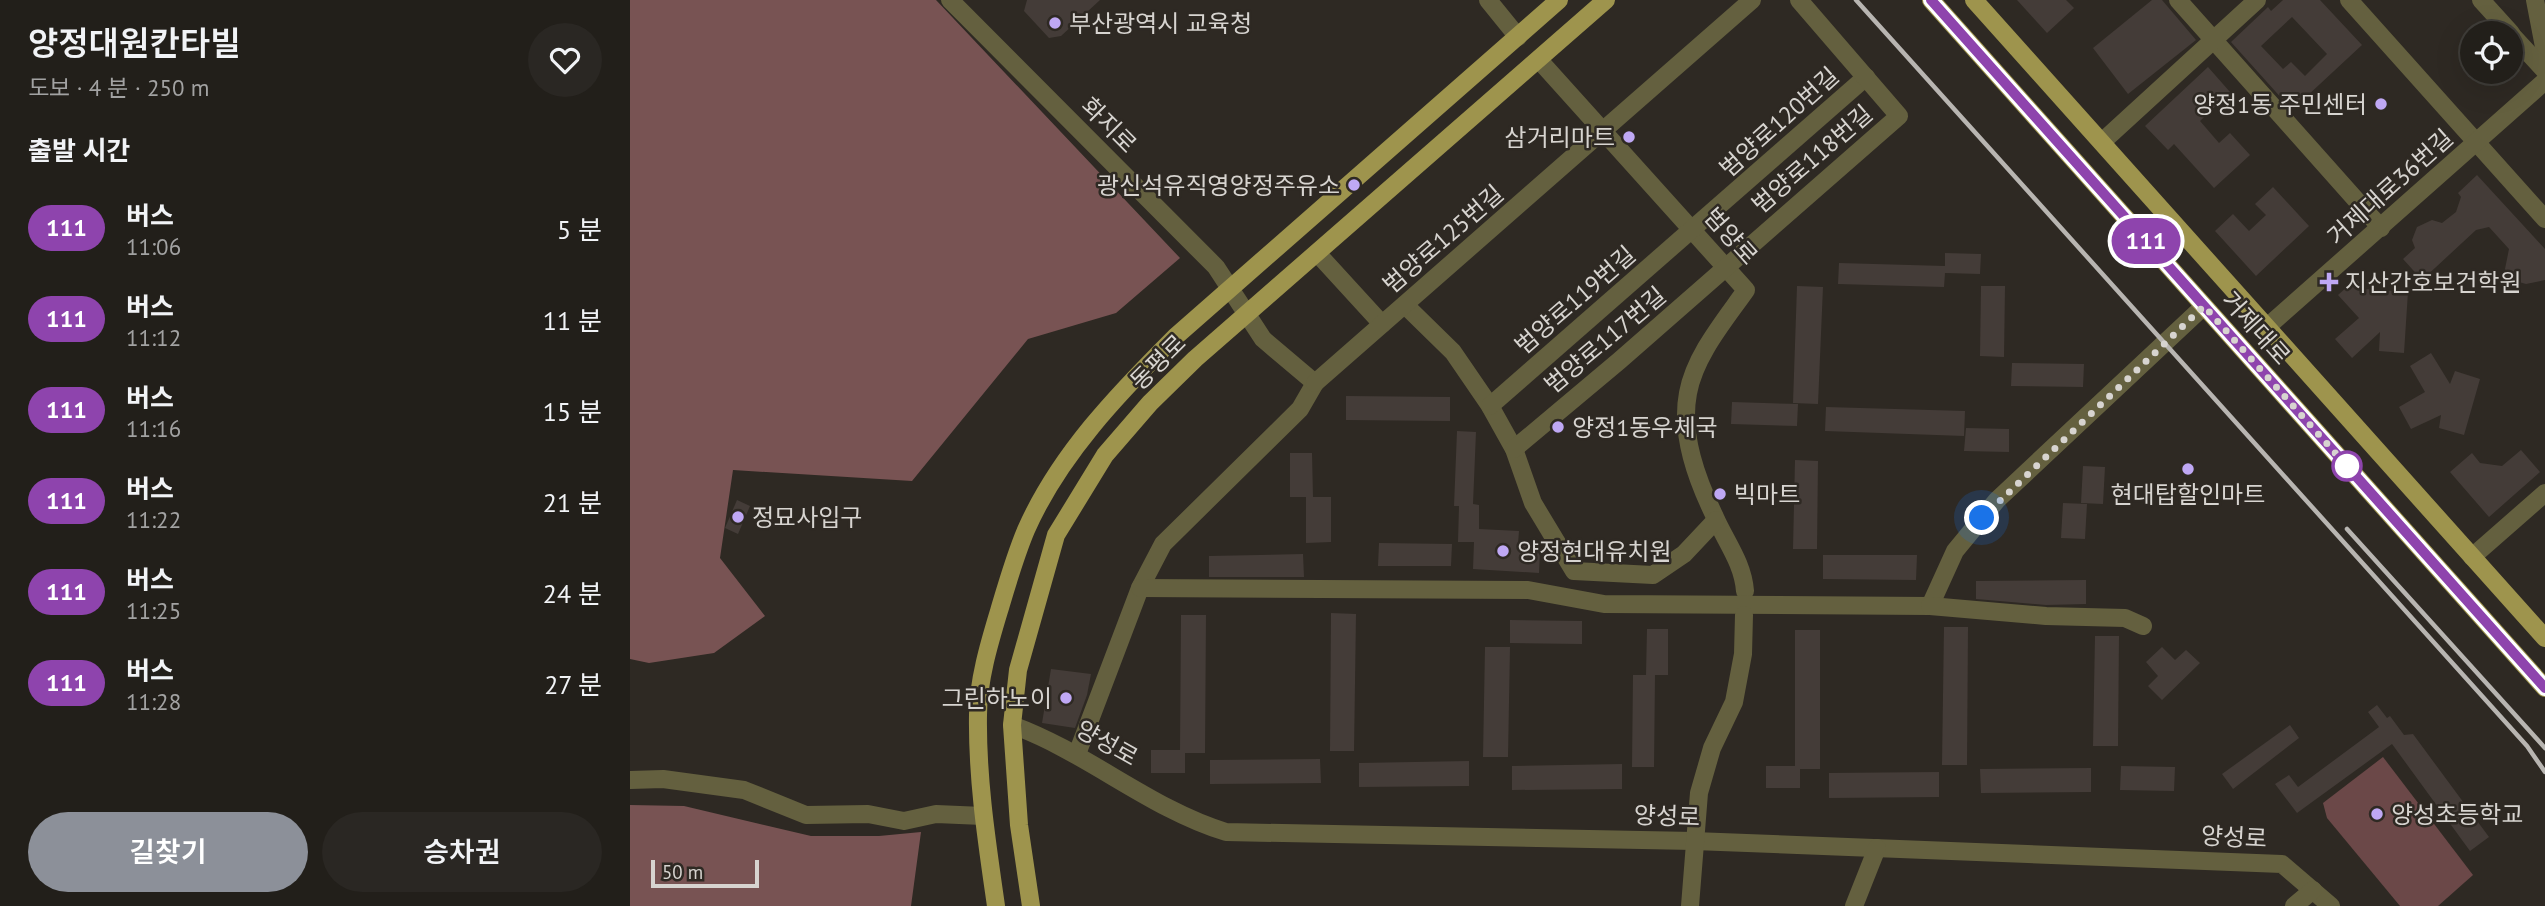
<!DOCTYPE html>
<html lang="ko">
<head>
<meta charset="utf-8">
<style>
	:root { --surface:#221f1a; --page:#2a2723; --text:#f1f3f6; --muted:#a2a2a2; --line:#3f3d39; --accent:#8c9099 }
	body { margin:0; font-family:"PT Sans","Noto Sans KR",sans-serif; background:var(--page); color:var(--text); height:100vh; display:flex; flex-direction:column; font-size:26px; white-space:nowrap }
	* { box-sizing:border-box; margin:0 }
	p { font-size:23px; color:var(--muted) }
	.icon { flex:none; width:38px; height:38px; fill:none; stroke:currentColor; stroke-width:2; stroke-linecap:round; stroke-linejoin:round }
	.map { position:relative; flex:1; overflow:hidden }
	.sheet { display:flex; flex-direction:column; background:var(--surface); width:630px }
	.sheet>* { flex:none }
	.badge { padding:0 14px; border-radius:23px; font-size:24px; line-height:46px }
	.controls { position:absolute; left:1830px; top:21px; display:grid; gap:14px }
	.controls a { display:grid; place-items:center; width:63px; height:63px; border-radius:50%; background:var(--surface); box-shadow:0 7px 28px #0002,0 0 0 2px var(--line); font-size:35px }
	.scale { position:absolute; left:21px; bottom:18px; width:108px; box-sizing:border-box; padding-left:7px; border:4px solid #d7d4d0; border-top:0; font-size:19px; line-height:24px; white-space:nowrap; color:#d7d4d0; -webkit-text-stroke:5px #2e2923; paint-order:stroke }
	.you { position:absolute; width:35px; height:35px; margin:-18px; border:5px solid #fff; border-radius:50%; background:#1a73e8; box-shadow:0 0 0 10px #1a73e833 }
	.map>.badge { position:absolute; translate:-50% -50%; box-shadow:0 0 0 4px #fff }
	h2 { padding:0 28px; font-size:26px; line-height:63px }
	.round { display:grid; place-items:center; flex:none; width:74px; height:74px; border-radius:37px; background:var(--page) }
	.summary { display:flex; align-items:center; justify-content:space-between; height:119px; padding:0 28px }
	h1 { font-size:33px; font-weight:600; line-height:52px }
	.cta { display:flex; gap:14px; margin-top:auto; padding:14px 28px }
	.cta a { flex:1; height:80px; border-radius:42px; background:var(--accent); color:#fff; font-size:28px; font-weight:600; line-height:80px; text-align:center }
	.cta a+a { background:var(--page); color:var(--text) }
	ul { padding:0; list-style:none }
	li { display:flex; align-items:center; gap:21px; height:91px; padding:0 28px }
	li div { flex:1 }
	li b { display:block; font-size:26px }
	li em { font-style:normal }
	li .badge { min-width:77px; font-weight:700; text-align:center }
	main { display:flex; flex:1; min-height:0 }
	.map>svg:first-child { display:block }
	.green { fill:#6b4848 }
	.forest { fill:#785353 }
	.building { fill:#443c38; fill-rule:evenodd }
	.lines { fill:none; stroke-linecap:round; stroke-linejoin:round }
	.minor { stroke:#64603f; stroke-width:18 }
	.major { stroke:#9e944d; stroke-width:18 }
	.rail { stroke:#b8b5b1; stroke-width:4.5 }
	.line-casing { stroke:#fff; stroke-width:16 }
	.line { stroke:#8e44ad; stroke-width:10 }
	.walk { stroke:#d7d4d0; stroke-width:7; stroke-dasharray:0 12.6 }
	.poi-dot { fill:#bfa8f4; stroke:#2e2923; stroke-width:2.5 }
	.stop-dot { fill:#fff; stroke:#8e44ad; stroke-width:3.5 }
	.labels { text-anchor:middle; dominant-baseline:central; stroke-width:5; stroke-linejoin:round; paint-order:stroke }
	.poi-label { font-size:24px; fill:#d7d4d0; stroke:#2e2923; text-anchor:start }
	.street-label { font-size:24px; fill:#d7d4d0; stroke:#2e2923 }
</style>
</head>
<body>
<main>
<section class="sheet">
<div class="summary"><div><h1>양정대원칸타빌</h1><p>도보 · 4 분 · 250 m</p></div><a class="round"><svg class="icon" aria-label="heart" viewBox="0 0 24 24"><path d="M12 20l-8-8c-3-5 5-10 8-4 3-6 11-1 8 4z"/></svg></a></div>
<h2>출발 시간</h2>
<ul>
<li><span class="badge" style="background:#8e44ad;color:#fff">111</span><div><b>버스</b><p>11:06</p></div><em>5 분</em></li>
<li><span class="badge" style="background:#8e44ad;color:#fff">111</span><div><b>버스</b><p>11:12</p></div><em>11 분</em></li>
<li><span class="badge" style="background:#8e44ad;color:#fff">111</span><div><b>버스</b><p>11:16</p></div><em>15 분</em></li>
<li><span class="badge" style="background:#8e44ad;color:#fff">111</span><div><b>버스</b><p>11:22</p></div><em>21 분</em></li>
<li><span class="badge" style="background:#8e44ad;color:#fff">111</span><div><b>버스</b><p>11:25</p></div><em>24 분</em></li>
<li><span class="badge" style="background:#8e44ad;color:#fff">111</span><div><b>버스</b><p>11:28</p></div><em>27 분</em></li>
</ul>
<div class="cta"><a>길찾기</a><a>승차권</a></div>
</section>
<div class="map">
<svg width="1915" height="906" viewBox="0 0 1915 906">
	<rect width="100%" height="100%" fill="#2e2923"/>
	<path class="green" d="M1753,757l90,118 -35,31h-38l-73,-88 -4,-15z"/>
	<g class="forest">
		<path d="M0,0h306l244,258 -64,55 -88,26 -116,142 -179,-11 -13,88 45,58 -51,37 -65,10 -19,-4z"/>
		<path d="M0,805l54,1 127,30h68l42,-4 -10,74h-281z"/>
	</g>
	<g class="building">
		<path d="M397,0h73l-39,36 -12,2 -25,-27z"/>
		<path d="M1387,0h49l8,8 -27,25z"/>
		<path d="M1522,0h10l34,40 -68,54 -35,-46z"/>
		<path d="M1653,0h37l42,45 -70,65 -61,-68 37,-35 3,4zM1662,17l35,37 -22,22 -14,-14 -8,7 -22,-23z"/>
		<path d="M1578,67l22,25 -30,29 19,22 11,-10 20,22 -36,33 -40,-44 -6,6 -23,-24z"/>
		<path d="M1847,175l68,74v31l-19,4 -14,-4 -7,-11 4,-20 -20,-22 -13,3 -54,50 -19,-21 12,-11 -3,-8 5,-13 15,-7 10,3 14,-11 5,-15 -3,-4z"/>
		<path d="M1643,187l36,39 -53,50 -41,-45 18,-17 16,17 17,-16 -11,-11z"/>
		<path d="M1315,253l36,1 -1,20 -35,-1 -1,14 -106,-3 1,-21 106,3z"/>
		<path d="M1726,279l9,10 43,3 -4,61 -25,-2 1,-19 -28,26 -17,-19 24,-21 -21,-23z"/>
		<path d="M1167,286l26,1 -5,117 -25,-1z"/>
		<path d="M1351,286h24l-1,71 -24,-1z"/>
		<path d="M1801,353l19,31 5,-13 25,8 -16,56 -25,-7 2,-13 -30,14 -12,-22 26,-15 -15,-26z"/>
		<path d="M1382,363l72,1 -1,23 -72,-1z"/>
		<path d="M716,396l104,1v24l-104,-1z"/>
		<path d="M1102,402l66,2 -1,22 -66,-2z"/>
		<path d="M1196,407l139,4 -1,25 -139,-5z"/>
		<path d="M1336,428l43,1v23l-45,-1z"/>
		<path d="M827,431l19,1 -3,72 6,1v24l40,2 -1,13h15l-1,8h8l-1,21 -66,-4 1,-27h-16l1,-36h-5z"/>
		<path d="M1891,450l19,22 -51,45 -39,-45 22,-19 8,10 22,3z"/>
		<path d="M660,453h22l1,44h18v45l-25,1v-46h-16z"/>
		<path d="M1165,460l23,1 -1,88h-24z"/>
		<path d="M1453,466l22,1 -2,37 -22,-1z"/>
		<path d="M107,500l13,6 -12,28 -13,-6z"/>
		<path d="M1433,503l24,1 -2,35 -24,-1z"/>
		<path d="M749,543l73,1 -1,22h-73z"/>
		<path d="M673,554l1,23h-95v-21z"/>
		<path d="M1193,555h94l-1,25 -93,-1z"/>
		<path d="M1456,580v24l-40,1 -70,-6v-18z"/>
		<path d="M701,613l25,1 -2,137h-24z"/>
		<path d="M551,615h25l-1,138h-20v20h-34v-23h29z"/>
		<path d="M880,620l72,1v23l-72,-1z"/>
		<path d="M1314,627h24l-1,138h-25z"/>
		<path d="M1017,629h21v46h-13l-1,92h-22l1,-92h13z"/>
		<path d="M1165,630h25v139h-20v19h-34v-22h29z"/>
		<path d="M1465,636h24l-1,110h-25z"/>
		<path d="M855,647h25l-2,110h-25z"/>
		<path d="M1532,647l13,13 11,-10 14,13 -38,37 -14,-14 10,-10 -12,-14z"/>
		<path d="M421,669l40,5 -4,21 -12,33 -33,-5z"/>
		<path d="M1747,705l10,13 3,-2 14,19 9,-1 76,103 -19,14 -78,-107 -95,69 -22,-29 14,-9 9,12 81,-60 -11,-15z"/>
		<path d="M1660,725l9,13 -66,51 -11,-15z"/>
		<path d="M690,759l1,24 -111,1v-24z"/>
		<path d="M839,761v25l-110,1v-24z"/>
		<path d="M992,764v25l-110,1v-24z"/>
		<path d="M1491,766l54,1 -1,24 -54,-1z"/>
		<path d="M1461,768v24l-110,1 -1,-24z"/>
		<path d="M1309,772v25l-110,1v-25z"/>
	</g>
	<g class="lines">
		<g class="minor">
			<path d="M320,0l266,267 47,72 52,44 -15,26 -137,135 -23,44 -63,166"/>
			<path d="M858,0l30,37"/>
			<path d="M1548,0l203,228"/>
			<path d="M1719,0l196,219"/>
			<path d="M1851,0l30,33"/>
			<path d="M1905,0l10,52"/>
			<path d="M1881,34l34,37"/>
			<path d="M909,60l207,230c-21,30 -51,65 -58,103 -8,42 9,87 27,124 11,25 28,46 30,74"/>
			<path d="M1472,142l155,-142"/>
			<path d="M687,253l65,71"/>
			<path d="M776,306l47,46 37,54 24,43 19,54 41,68 79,4 31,-21 32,-34"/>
			<path d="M1636,328l279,-247"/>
			<path d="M685,383l437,-383"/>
			<path d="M860,406l376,-329"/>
			<path d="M884,449l105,-88 280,-245 -100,-116"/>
			<path d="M1842,557l73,-64"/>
			<path d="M510,588l388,2 76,14 326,2 25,-55 42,-51 207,-194"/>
			<path d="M1300,606l116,10 79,2 18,8"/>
			<path d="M382,725c75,27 138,84 214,107l468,9 588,23 49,42"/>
			<path d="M0,780l33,-1 81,11 62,25 62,-1 36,7 32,-7 47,2"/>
			<path d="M1060,906l9,-113 13,-45 22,-46 9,-48 1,-39"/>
			<path d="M1224,906l23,-58"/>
			<path d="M1664,906l19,-16"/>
		</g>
		<g class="major">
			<path d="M1301,0l614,688"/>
			<path d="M1344,0l571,638"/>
			<path d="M366,906c-9,-63 -19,-127 -18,-191 0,-34 11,-71 21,-104 8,-27 16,-55 27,-81 33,-75 92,-136 149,-193l384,-337"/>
			<path d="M401,906l-12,-81 -7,-100 6,-55 38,-135 49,-80 45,-52 45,-44 411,-359"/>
		</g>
		<g class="rail">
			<path d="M1226,0l671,746 18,26"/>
			<path d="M1717,529l198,219"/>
		</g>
	</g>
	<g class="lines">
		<g class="line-casing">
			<path id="line" d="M1301,0l614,688"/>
		</g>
		<use href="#line" class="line"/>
		<path class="walk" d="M1352,518l222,-212 150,168 -7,-8"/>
	</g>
	<g class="poi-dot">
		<circle cx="425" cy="23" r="7"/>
		<circle cx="1751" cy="104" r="7"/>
		<circle cx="999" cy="137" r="7"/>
		<circle cx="724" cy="185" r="7"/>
		<path d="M1695.5 271.5h7v7h7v7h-7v7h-7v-7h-7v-7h7z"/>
		<circle cx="928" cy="427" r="7"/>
		<circle cx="1558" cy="469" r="7"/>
		<circle cx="1090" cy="494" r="7"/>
		<circle cx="108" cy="517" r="7"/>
		<circle cx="873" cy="551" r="7"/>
		<circle cx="436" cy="698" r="7"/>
		<circle cx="1747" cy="814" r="7"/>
	</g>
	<circle class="stop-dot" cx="1717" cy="466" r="14"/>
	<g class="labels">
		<g class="poi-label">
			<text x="439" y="23">부산광역시 교육청</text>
			<text x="1737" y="104" text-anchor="end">양정1동 주민센터</text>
			<text x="985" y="137" text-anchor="end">삼거리마트</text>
			<text x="710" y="185" text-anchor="end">광신석유직영양정주유소</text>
			<text x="1715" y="282">지산간호보건학원</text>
			<text x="942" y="427">양정1동우체국</text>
			<text x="1104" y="494">빅마트</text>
			<text x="1558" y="494" text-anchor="middle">현대탑할인마트</text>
			<text x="122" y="517">정묘사입구</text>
			<text x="887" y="551">양정현대유치원</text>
			<text x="422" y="698" text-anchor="end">그린하노이</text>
			<text x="1761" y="814">양성초등학교</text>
		</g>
		<g class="street-label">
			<text transform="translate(1149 122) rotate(-42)">범양로120번길</text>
			<text transform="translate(479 125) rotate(45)">화지로</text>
			<text transform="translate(1182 159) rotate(-41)">범양로118번길</text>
			<text transform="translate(1760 187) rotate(-42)">거제대로36번길</text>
			<text transform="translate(1101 236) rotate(48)">범양로</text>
			<text transform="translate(813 239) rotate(-41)">범양로125번길</text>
			<text transform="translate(945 300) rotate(-41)">범양로119번길</text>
			<text transform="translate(1626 328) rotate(48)">거제대로</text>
			<text transform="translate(975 340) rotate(-40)">범양로117번길</text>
			<text transform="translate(528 362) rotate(-45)">동평로</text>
			<text transform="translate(477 743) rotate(29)">양성로</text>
			<text transform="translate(1037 816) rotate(2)">양성로</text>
			<text transform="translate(1604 837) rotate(3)">양성로</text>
		</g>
	</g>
</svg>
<div class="controls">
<a><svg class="icon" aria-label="locate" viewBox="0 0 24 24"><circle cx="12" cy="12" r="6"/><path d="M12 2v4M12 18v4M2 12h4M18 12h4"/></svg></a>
</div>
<div class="scale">50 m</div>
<div class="you" style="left:1352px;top:518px"></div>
<b class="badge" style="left:1516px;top:241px;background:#8e44ad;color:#fff">111</b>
</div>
</main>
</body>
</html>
